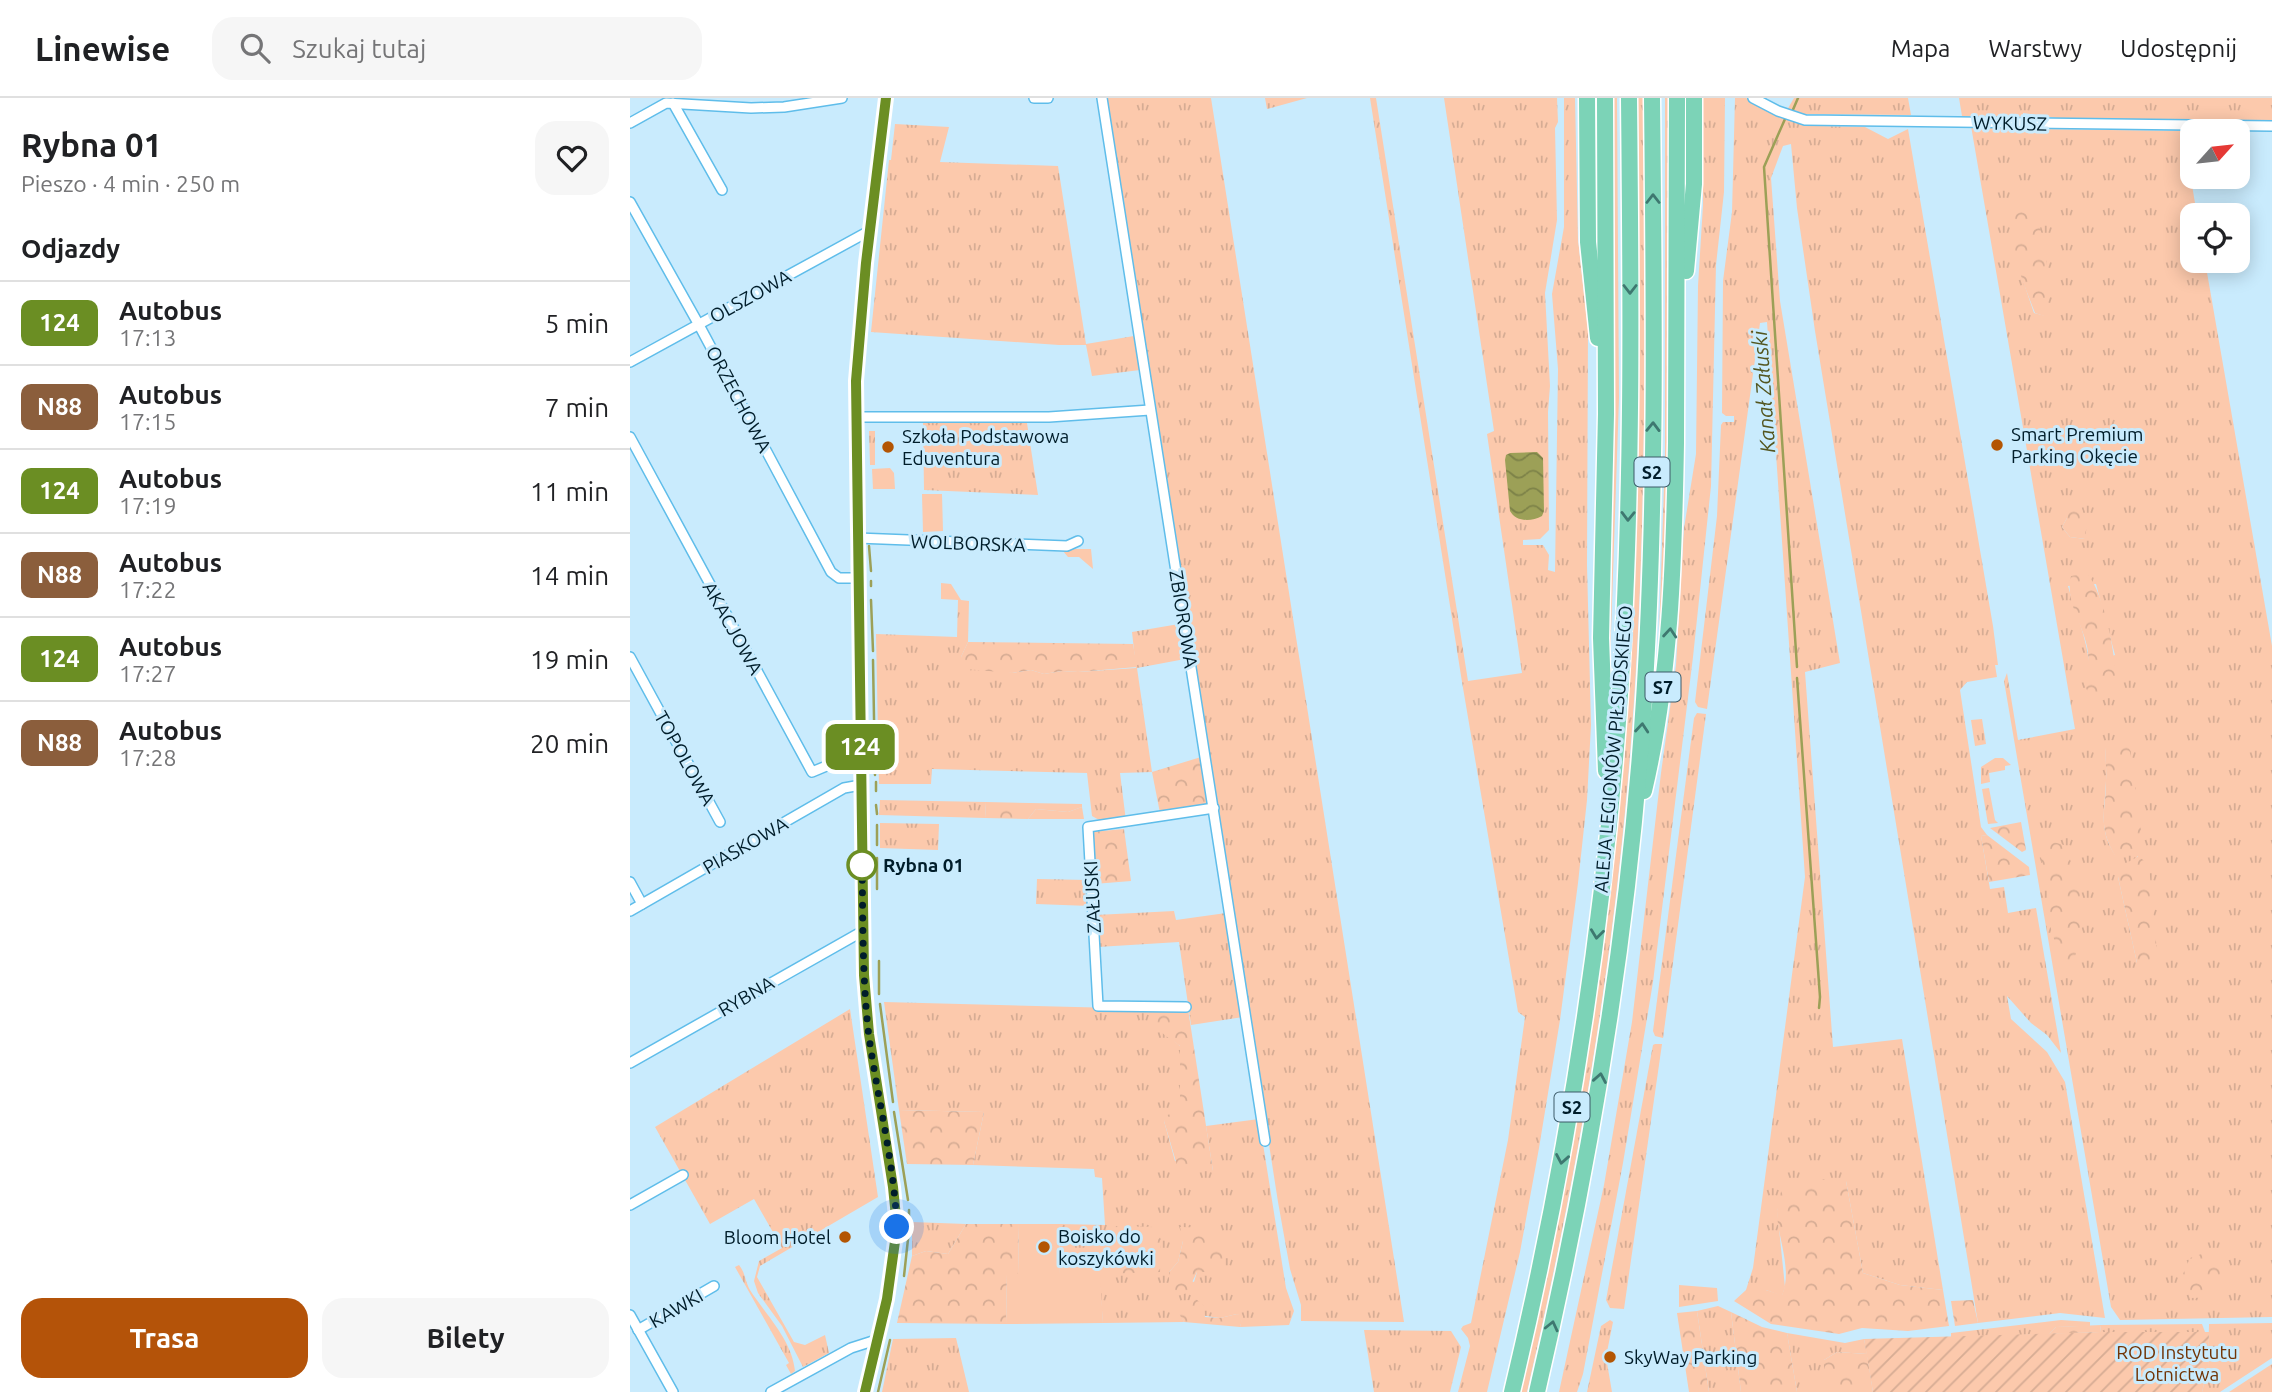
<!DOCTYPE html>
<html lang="pl">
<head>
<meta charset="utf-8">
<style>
	:root { --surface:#fff; --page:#f6f6f6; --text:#202124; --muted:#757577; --line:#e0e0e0; --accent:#b45309 }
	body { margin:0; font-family:Ubuntu,sans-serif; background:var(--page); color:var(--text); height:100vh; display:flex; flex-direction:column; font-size:26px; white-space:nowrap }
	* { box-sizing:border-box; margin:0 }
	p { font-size:23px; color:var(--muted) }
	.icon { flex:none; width:38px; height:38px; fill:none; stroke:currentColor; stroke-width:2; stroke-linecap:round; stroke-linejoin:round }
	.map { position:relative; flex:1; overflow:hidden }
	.sheet { display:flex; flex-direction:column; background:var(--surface); width:630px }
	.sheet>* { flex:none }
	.badge { padding:0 14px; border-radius:10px; font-size:24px; line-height:46px }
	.needle { width:46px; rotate:63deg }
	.buttons { position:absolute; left:1550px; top:21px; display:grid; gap:14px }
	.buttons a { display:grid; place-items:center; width:70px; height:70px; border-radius:14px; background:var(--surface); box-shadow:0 4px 18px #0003; font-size:35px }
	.you { position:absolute; width:35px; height:35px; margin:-18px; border:5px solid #fff; border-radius:50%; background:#1a73e8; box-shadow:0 0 0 10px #1a73e833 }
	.map>.badge { position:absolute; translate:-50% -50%; box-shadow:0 0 0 4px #fff }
	h2 { padding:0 21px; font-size:26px; line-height:63px }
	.round { display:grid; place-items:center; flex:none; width:74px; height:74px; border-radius:21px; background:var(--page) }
	.summary { display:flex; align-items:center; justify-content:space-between; height:119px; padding:0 21px }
	h1 { font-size:33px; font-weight:700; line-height:52px }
	.action { display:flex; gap:14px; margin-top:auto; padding:14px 21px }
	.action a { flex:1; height:80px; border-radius:21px; background:var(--accent); color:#fff; font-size:28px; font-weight:700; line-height:80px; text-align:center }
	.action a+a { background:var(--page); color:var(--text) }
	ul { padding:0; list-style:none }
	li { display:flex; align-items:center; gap:21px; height:84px; padding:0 21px; border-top:2px solid var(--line) }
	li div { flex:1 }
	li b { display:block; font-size:26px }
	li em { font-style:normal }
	li .badge { min-width:77px; font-weight:700; text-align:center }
	header { display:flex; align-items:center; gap:42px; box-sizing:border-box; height:98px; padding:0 35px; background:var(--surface); border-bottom:2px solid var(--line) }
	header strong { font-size:33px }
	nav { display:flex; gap:38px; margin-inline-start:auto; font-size:24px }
	.search { width:490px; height:63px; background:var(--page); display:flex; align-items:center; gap:18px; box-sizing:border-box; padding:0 24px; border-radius:21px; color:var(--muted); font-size:26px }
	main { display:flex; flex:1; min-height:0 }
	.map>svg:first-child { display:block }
	.grass { fill:url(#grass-tufts); fill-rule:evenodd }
	.forest { fill:url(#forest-crowns) }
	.park { fill:#fcc9ac }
	.garden { fill:url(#garden-furrows) }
	.water { fill:url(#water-waves) }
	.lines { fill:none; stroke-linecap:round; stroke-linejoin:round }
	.stream { stroke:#9ca057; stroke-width:2.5 }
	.street-casing { stroke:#5fbdea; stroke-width:12 }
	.highway-casing { stroke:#fff; stroke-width:19 }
	.street { stroke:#fff; stroke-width:9 }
	.highway { stroke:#7cd3b7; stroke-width:16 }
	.oneway { stroke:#3e7870 }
	.line-casing { stroke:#fff; stroke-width:16 }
	.line { stroke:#6b8e23; stroke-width:10 }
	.walk { stroke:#001d2a; stroke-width:7; stroke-dasharray:0 12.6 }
	.poi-dot { fill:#b35503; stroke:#c9ebfd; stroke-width:2.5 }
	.stop-dot { fill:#fff; stroke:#6b8e23; stroke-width:3.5 }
	.labels { text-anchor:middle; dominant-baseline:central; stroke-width:6; stroke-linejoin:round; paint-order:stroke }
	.shield { fill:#c9ebfd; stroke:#3c5b69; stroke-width:2 }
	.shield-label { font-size:18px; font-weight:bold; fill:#001d2a }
	.street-label { font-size:19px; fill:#001d2a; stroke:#c9ebfd }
	.poi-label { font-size:19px; fill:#001d2a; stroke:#c9ebfd; text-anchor:start }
	.stop-label { font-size:19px; font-weight:bold; fill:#001d2a; stroke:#c9ebfd; text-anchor:start }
	.park-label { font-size:19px; fill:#713405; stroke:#c9ebfd }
	.water-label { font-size:21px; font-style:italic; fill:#53551f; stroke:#c9ebfd }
</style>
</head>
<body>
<header>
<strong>Linewise</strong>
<div class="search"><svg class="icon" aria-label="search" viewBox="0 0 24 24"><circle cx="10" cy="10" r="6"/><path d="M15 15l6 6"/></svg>Szukaj tutaj</div>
<nav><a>Mapa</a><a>Warstwy</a><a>Udostępnij</a></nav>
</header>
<main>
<section class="sheet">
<div class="summary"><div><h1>Rybna 01</h1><p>Pieszo · 4 min · 250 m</p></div><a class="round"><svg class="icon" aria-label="heart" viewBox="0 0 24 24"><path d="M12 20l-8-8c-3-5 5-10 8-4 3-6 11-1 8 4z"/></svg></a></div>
<h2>Odjazdy</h2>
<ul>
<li><span class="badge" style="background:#6b8e23;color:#fff">124</span><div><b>Autobus</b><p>17:13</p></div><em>5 min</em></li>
<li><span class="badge" style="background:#8b5e3c;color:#fff">N88</span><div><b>Autobus</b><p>17:15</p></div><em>7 min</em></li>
<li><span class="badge" style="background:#6b8e23;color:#fff">124</span><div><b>Autobus</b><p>17:19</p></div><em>11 min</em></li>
<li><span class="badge" style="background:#8b5e3c;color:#fff">N88</span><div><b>Autobus</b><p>17:22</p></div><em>14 min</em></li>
<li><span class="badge" style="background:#6b8e23;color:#fff">124</span><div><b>Autobus</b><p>17:27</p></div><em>19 min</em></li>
<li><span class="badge" style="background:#8b5e3c;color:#fff">N88</span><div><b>Autobus</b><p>17:28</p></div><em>20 min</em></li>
</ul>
<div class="action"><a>Trasa</a><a>Bilety</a></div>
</section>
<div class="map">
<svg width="1642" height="1294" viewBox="0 0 1642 1294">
	<defs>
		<pattern id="grass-tufts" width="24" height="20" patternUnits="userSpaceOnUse" patternTransform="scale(1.75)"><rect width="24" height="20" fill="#fcc9ac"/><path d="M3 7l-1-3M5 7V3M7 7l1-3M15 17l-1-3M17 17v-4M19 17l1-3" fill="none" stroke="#d6ac94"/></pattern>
		<pattern id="forest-crowns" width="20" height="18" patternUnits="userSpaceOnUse" patternTransform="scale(1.75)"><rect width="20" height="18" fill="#fcc9ac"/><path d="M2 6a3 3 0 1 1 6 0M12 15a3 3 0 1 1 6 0" fill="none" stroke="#d6ac94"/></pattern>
		<pattern id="garden-furrows" width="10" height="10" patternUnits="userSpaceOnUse" patternTransform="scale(1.75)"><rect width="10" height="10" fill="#fcc9ac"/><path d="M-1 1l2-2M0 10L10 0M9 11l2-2" fill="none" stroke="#d6ac94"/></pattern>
		<pattern id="water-waves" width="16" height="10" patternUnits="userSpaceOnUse" patternTransform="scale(1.75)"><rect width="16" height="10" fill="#9ca057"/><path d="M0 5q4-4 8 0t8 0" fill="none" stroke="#7d8248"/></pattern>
	</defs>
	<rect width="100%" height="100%" fill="#c9ebfd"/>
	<g class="grass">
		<path d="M476,0h105l193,1224 -103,-1v-16l-11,-36 -12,-67z"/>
		<path d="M635,0h42l-40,11z"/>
		<path d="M740,0h6l92,583 54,-8 -35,-239 7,-3 -50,-333h113l1,24 -3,6 2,92 -12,73 5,93 -2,26 1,118 -9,9 -17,1v5h20l6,10 -1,15 7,2 3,-203 -6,-75 12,-67v-129h11l3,141 10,91 -1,235 4,160 -4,75 -9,83 -18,137 -21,128 -19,104 -33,140h-29l12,-46 -2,-8 -7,-9 2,-3 8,-3 37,-183 17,-123 -7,-5 -56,-330z"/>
		<path d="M982,0h5l2,300 -9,264z"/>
		<path d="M1008,0h6c1,227 4,454 -16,681 -18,207 -54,411 -101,613h-6c47,-202 83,-406 101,-613 21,-227 17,-454 16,-681z"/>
		<path d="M1035,0h4l1,358 -6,175 -6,34 7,-209z"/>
		<path d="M1073,0h22l-1,94 -8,73 -5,221 -18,171 -40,325 -30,181 -40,211 -6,18h-18l45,-207 28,-163 29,-249 15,-108 8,-137 12,-74 2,-168 5,-81z"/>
		<path d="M1105,0h11l48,23 23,5 48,1 23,12 20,-10 85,497 5,39h-3l2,12 -30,5 -7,8 21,137 6,8 -6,1 9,53 14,-2 4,26 28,-5 25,145 -14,-18 -16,-12 -24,-27 4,23 36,33 18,30 40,236 -45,-5 -82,10 -163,-992 -18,-123 -6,-64 -8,2 -12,32 9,123 60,362 -35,9 28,375 69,-8 41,251 -43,-5 -37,-12 -17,-92 -69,28 8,78 -3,9 -16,-6h-20l7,-22 52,-391 -38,-555 -7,1 -53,386 -9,-2 -3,-5 22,-186 4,-91 2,-3h11v-6h-8l-4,-3 1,-132 9,-69z"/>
		<path d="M1164,0h114l3,17 -106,-1 -9,2 -9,-6z"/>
		<path d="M1329,0h313v22l-208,-1 -41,-6v6l-61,-3z"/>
		<path d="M265,26l54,3 -9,35 118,4 28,178 48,-8 6,34 -48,6 -6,-31h-27l-188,-13 18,-172h2z"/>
		<path d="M1341,28l58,3 154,2 14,84h-4v46h12l67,385v671l-152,3 -9,-13 -107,-626 3,-8 11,67 57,-11zM1381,117l36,101h-1l-12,-3c-11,-32 -22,-63 -23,-98zM1437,400l18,41 -15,-2 -8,-10 5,-9zM1466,486l19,71 -26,9c-2,-26 -14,-52 -21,-78zM1476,650l9,107c-17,-26 -10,-45 -9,-74 1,-11 -1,-22 0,-33zM1508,758l-1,107 -19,-86z"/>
		<path d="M293,324l104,1 11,72 -114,-5z"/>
		<path d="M239,333h6v34h-5z"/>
		<path d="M439,451h22l2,20 -14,-12h-11l-5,-6z"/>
		<path d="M311,485l10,1 10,16 8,1 -1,41 -7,15 51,16 19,-3 13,4 18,-3 16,1 58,-4 -4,-36 47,-8 6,35 -48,9 15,104 -32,1 6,48h-25l-9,-5 -5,-43 -155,-4 -1,15h-52l-3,-150 81,3 1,-37 -17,-1z"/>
		<path d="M1067,615l9,1 -43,324 -8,-2 -2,-5 41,-313z"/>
		<path d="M1352,621l4,25 -11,2 -4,-26z"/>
		<path d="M1365,660h8l8,7 -6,1v4l-16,3 1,9 -9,2v-17z"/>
		<path d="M1359,690l6,32 3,3 -10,1 -6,-35z"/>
		<path d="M250,702l106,2 -1,16 -106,-3z"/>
		<path d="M452,709l2,12h-56l8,-10 32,3z"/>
		<path d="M250,725l59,1 -1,26 -58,-2z"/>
		<path d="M407,781l51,1 2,26 -54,-2z"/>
		<path d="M544,813l2,9 50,-7 17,104 -52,8 -12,-83 -81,5 -2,-32z"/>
		<path d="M254,904l271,7 19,32 6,5v67l-16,8 11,40 38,10 -7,-45 53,-7 27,169 8,23 -5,14 -49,2 2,-10 -5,-3 -17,4 -41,-6 5,10 -81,1 -4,-49h-40l1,-50 45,1 -3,-47 -7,-1 -1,-8 -121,-4 11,-53 -85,-2zM553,1143l14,31 -3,10 -25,-10 9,-10z"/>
		<path d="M220,911l28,188 -118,69 -3,11 37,65 11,3 20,-10 4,18 -26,14 -21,-41 -24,-33 -4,-12 5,-20 23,-13 -28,-49 -44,25 -55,-97z"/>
		<path d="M1025,946h7l-38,265 -14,-1 -4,-8 47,-255z"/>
		<path d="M282,1124l54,2 -18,30 -22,-3 -14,5z"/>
		<path d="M109,1167c6,7 6,16 11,25 16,25 42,50 45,81l-4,3 -5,-9 3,-2 -54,-96z"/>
		<path d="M1049,1187l38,3 1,13 -39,6z"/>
		<path d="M1088,1208l13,6 10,80h-32l-12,-81z"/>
		<path d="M980,1222l3,2 -7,35 6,35h-25l14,-66z"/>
		<path d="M1431,1222l29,2v4l-34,1 -7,7 -98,4v-5z"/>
		<path d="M1642,1225v35l-52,34h-18l6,-24 1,-44z"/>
		<path d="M1572,1226l3,8h-105l1,-7z"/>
		<path d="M734,1232l87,1 10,16 -11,45h-76z"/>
		<path d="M1157,1235l58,10 19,-4 3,15 -30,-2 -13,8v32h-27z"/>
		<path d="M326,1240l13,54h-87l11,-53z"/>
		<path d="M1642,1266v28h-43z"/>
	</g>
	<g class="forest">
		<path d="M1396,95c20,35 25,84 21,124l-12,-4c-10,-26 -28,-68 -24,-97 2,-9 9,-16 15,-23z"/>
		<path d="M1437,400l12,2 8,24 -2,15 -15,-2 -8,-10 5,-9z"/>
		<path d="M1457,475c19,24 28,82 30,113l-8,11 -20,-2 -7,-17c2,-5 6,-11 6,-16 4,-26 -25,-57 -17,-86z"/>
		<path d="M338,544l165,2 4,23 -59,5 -16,-1 -18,3 -13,-4 -19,3 -47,-4 -4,-12z"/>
		<path d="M1491,640l9,12 11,80 -7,21 -19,5c-18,-32 -9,-43 -9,-76 1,-13 -2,-25 1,-38z"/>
		<path d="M571,659l9,47 -5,3 -45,6 -8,-41z"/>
		<path d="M356,704l96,2v3l-14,5 -32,-3 -8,10 -43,-1z"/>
		<path d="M1391,724l5,28 -4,2 -32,-24z"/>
		<path d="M494,731l7,52 -37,3 -3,-52z"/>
		<path d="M1357,737l42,32 1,8 -41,7 -8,-46z"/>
		<path d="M1413,741l21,6c18,41 26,74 9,117h-12l-12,-40 -1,-26 -7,-39z"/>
		<path d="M1509,758l10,10 8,86 -6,16 -14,-5 -19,-86 1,-10z"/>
		<path d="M525,911h33l25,162 -34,1 -15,-51 3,-6 13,-3v-66c-17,-13 -25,-13 -25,-37z"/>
		<path d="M269,1012l85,2 -11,53 -66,-1z"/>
		<path d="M1178,1080l38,3 17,92 37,12 43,5 6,36 -41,5 -46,-3 -23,6 -68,-10 -37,-23 12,-11h20l16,5c11,-25 -5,-58 -5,-84 0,-7 3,-16 5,-22z"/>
		<path d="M336,1126h53l-1,51 -11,-1 -1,50 -109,-1 15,-67 14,-5 22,3z"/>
		<path d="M486,1128l40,1 5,13 -1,32 -60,2 5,-28z"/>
		<path d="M550,1129l40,1 6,44h-29l-10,21 -13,4 -5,-6v-19l9,-10 5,-21z"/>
		<path d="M1580,1153l11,20 3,19 -6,7 -27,1 -8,-24 7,-16z"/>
		<path d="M566,1201l7,6 2,12 15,1 17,-4 6,2 -3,11 -56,-5 -6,-10 7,-11z"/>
		<path d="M1343,1202l5,23 -23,3 -4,-25z"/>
		<path d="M1067,1213l12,81h-20l-12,-79z"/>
		<path d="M1101,1214l31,15 25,6 10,59h-56z"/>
		<path d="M1471,1227l-1,7 -51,2 7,-7z"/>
		<path d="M1207,1254l30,2 6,38h-49v-32z"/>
	</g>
	<g class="park">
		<path d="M260,370l4,5 1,16h-22l-1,-20z"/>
		<path d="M292,396h20l1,37 -20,1z"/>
		<path d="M389,1126h41l-1,50h41l3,49 -97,1 1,-50h11z"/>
	</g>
	<path class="garden" d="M1470,1234h109l-1,36 -6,24h-329l-9,-53z"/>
	<path class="water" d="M907,354l6,6 1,53 -2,5c-11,6 -26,6 -32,-5l-5,-51 1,-5 4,-2z"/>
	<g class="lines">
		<g class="stream">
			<path d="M1162,14l6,-14"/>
			<path d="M1155,21l-21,48 33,500"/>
			<path d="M239,448l2,25"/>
			<path d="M241,483v5"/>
			<path d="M241,502l2,51"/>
			<path d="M243,562l2,115"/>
			<path d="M1167,580l23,319 -1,11"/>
			<path d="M246,684v9"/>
			<path d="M246,707l1,9"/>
			<path d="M247,727v20"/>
			<path d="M247,760v31"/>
			<path d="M249,863v33"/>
			<path d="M250,906l13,98"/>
			<path d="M264,1014l14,88"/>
			<path d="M279,1121v-9"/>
			<path d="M274,1178l5,-46"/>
			<path d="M248,1294l12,-52"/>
		</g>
		<g class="street-casing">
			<g id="street">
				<path d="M404,0h14"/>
				<path d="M472,0l163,1043"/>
				<path d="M1123,0l25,13 27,9 467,6"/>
				<path d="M43,5l49,87"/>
				<path d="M0,25l36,-20 85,5 33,-1 58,-9"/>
				<path d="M0,104l69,123 132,247 8,6h19"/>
				<path d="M0,264l241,-132"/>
				<path d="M226,319h193l101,-7"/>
				<path d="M0,339l182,335 36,-15 12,-2"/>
				<path d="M227,440l210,8 11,-5"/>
				<path d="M0,559l90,165"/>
				<path d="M0,784l12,22"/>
				<path d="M0,813l214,-123 17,-3"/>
				<path d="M556,909l-88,-1 -10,-179 126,-19"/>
				<path d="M0,965l233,-132"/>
				<path d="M0,1107l53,-30"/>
				<path d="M0,1217l43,77"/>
				<path d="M8,1232l76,-44"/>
				<path d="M141,1294l80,-44 25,-8"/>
				<path d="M235,1294l22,-93 9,-71 -3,-41 -23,-145 -4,-49 -10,-479v-133l10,-118 20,-165"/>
			</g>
		</g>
		<g class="highway-casing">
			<g id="highway">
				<path d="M957,0l1,144 10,96"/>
				<path d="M975,0l1,316 -5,224 5,133"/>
				<path d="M1056,173l8,-87v-86"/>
				<path d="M1014,693c27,-115 30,-230 32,-348 1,-115 1,-230 1,-345"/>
				<path d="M882,1294c55,-230 92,-463 108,-698 13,-198 11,-397 9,-596"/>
				<path d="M907,1294c53,-227 92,-459 107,-692 13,-200 10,-401 8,-602"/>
			</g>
		</g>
		<use href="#street" class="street"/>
		<use href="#highway" class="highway"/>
	</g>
	<defs><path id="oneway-chevron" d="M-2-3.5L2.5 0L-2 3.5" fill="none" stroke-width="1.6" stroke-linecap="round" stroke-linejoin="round" transform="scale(1.75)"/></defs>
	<g class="oneway">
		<use href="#oneway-chevron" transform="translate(1023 101) rotate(-90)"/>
		<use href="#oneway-chevron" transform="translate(1000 191) rotate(90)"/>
		<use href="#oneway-chevron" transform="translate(1023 329) rotate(-89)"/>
		<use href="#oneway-chevron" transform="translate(998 418) rotate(91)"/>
		<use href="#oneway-chevron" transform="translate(1040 535) rotate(-85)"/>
		<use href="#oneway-chevron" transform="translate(1012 630) rotate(-85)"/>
		<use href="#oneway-chevron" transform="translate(967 836) rotate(97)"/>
		<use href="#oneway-chevron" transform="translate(970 980) rotate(-80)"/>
		<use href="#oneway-chevron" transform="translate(932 1061) rotate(100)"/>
		<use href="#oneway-chevron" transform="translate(922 1228) rotate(-77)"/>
	</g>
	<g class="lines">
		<g class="line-casing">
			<path id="line" d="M235,1294l22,-93 10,-72 -4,-40 -24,-153 -5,-59 -8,-594 10,-118 20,-165"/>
		</g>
		<use href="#line" class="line"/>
		<path class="walk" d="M232,767v-5c1,59 0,119 7,177 9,63 25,126 28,190"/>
	</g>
	<g class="poi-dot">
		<circle cx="1367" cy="347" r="7"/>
		<circle cx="258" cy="349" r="7"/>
		<circle cx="215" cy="1139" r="7"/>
		<circle cx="414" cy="1149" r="7"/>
		<circle cx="980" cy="1259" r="7"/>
	</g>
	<circle class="stop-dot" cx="232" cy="767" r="14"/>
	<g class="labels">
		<g class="shield">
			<rect x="1004.5" y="359.5" width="35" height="29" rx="5"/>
			<rect x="1015.5" y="574.5" width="35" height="29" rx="5"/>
			<rect x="924.5" y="994.5" width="35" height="29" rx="5"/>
		</g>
		<g class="shield-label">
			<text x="1022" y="374">S2</text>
			<text x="1033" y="589">S7</text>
			<text x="942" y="1009">S2</text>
		</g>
		<g class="street-label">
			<text transform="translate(1380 25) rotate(1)">WYKUSZ</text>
			<text transform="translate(120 198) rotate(-29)">OLSZOWA</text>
			<text transform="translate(109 301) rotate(62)">ORZECHOWA</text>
			<text transform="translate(338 445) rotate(2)">WOLBORSKA</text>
			<text transform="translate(554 521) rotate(81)">ZBIOROWA</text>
			<text transform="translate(103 530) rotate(61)">AKACJOWA</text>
			<text transform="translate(983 651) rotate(-85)">ALEJA LEGIONÓW PIŁSUDSKIEGO</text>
			<text transform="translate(55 660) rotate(61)">TOPOLOWA</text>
			<text transform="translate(115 747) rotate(-30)">PIASKOWA</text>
			<text transform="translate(462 799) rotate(-93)">ZAŁUSKI</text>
			<text transform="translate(116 898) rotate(-30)">RYBNA</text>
			<text transform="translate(46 1210) rotate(-30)">KAWKI</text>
		</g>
		<g class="poi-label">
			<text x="1381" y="336">Smart Premium<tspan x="1381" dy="22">Parking Okęcie</tspan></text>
			<text x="272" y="338">Szkoła Podstawowa<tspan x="272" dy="22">Eduventura</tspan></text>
			<text x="428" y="1138">Boisko do<tspan x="428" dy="22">koszykówki</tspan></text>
			<text x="201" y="1139" text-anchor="end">Bloom Hotel</text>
			<text x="994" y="1259">SkyWay Parking</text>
		</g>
		<g class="stop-label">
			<text x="253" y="767">Rybna 01</text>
		</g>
		<g class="park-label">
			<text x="1547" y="1254">ROD Instytutu<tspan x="1547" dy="22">Lotnictwa</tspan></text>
		</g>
		<g class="water-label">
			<text transform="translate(1133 294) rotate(-94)">Kanał Załuski</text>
		</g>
	</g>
</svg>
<div class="buttons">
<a><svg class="needle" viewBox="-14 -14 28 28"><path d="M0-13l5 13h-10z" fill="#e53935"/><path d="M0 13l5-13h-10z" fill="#757577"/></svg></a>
<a><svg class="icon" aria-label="locate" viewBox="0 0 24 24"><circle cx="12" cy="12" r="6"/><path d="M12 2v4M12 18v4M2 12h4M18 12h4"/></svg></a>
</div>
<div class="you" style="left:267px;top:1129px"></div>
<b class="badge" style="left:230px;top:649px;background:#6b8e23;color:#fff">124</b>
</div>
</main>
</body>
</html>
